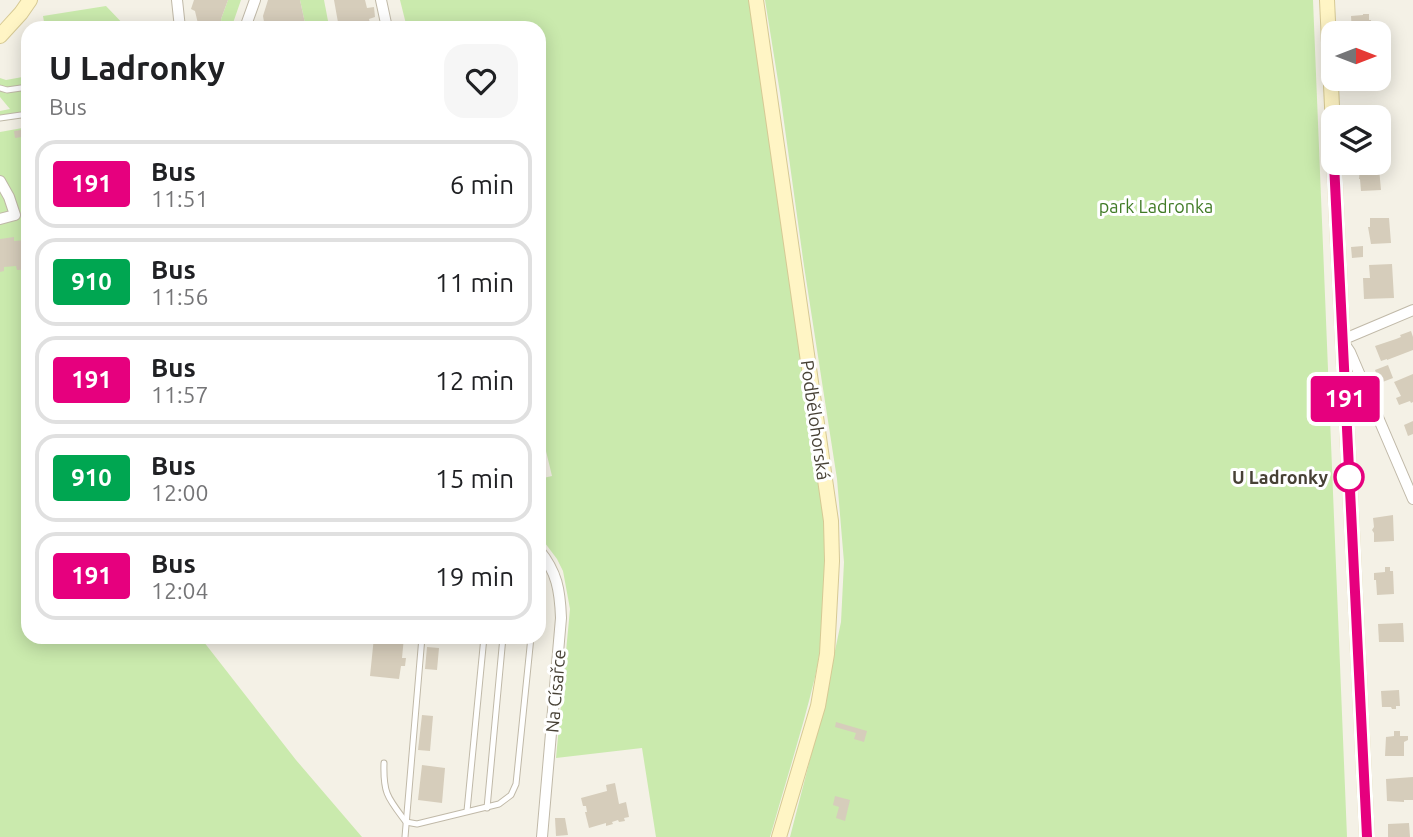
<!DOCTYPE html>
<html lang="en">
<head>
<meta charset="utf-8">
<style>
	:root { --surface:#fff; --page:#f6f6f6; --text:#202124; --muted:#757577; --line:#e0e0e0 }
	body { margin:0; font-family:Ubuntu,sans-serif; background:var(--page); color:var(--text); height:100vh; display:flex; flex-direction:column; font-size:26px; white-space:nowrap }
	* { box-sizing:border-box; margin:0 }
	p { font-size:23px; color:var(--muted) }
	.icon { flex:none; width:38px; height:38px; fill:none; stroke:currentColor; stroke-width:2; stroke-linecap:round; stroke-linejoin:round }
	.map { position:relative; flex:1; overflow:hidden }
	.side { position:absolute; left:21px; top:21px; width:525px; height:623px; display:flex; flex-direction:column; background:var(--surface); border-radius:21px; box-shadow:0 4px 18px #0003 }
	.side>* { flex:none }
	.badge { padding:0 14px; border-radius:5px; font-size:24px; line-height:46px }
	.needle { width:46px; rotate:90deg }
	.controls { position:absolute; left:1321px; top:21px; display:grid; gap:14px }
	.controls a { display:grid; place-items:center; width:70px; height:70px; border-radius:14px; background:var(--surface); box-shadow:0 4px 18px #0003; font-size:35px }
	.map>.badge { position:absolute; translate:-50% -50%; box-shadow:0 0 0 4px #fff }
	.round { display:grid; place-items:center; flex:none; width:74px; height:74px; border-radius:21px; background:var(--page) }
	.overview { display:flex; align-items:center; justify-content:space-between; height:119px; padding:0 28px }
	h1 { font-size:33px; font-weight:600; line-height:52px }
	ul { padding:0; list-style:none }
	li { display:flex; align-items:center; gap:21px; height:88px; margin:0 14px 10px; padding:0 14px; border:4px solid var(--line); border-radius:21px }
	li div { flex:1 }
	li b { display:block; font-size:26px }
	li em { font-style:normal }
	li .badge { min-width:77px; font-weight:700; text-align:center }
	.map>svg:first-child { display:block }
	.green { fill:#caeaad }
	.building { fill:#d6cdbb }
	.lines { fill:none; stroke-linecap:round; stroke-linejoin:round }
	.lane-casing { stroke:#c0b9a8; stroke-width:7 }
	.street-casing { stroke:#c0b9a8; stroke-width:12 }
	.secondary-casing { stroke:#d6c994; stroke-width:16 }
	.lane { stroke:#fff; stroke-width:5 }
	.street { stroke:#fff; stroke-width:10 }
	.secondary { stroke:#fff5c5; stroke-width:14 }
	.line-casing { stroke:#fff; stroke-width:16 }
	.line { stroke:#e6007e; stroke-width:10 }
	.stop-dot { fill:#fff; stroke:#e6007e; stroke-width:3.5 }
	.labels { text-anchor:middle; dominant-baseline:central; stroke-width:6; stroke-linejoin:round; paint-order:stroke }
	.park-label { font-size:18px; fill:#407b26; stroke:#fff }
	.street-label { font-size:18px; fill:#474135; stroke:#fff }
	.stop-label { font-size:18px; font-weight:bold; fill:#474135; stroke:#fff; text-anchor:end }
</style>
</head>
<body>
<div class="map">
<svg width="1413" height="837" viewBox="0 0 1413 837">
	<rect width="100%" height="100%" fill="#f4f1e6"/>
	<g class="green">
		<path d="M228,0h13l-8,23 8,3v2l-19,-1 -1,-8z"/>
		<path d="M300,0h24l5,26 -5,2h-18z"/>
		<path d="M400,0h349l75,517c1,53 3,107 -9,160 -13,54 -30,107 -45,160h-114l-14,-89 -86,10 14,-149 -7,-38 -6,-12 -18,-24v-56l13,-3 -13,-54v-394h-132z"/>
		<path d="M765,0h548l34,837h-557l32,-124 19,-91 3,-60 -7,-83 -33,-213 -24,-173z"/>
		<path d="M106,6l21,22h-15l-1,-4 -28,4h-38l-2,-12z"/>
		<path d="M28,76v41l-28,4v-10l10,-2 -10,-12v-19l6,2z"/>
		<path d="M28,127v510h172l96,123 66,77h-362v-705z"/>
	</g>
	<g class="building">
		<path d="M194,0h34l-7,19 1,9h-23l-4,-17 -4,-2z"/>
		<path d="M268,0h32l6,28h-41l-2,-12z"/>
		<path d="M334,0h31l2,8 7,-1 1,10 -6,2 2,9h-32z"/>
		<path d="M1363,14h6v6h2l1,13h-20l-1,-17 12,-1z"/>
		<path d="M1379,67h2l1,19h-4v4h-6v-4l-10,1v-8h17z"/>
		<path d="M1379,116h4l1,22h-5z"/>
		<path d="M28,129v7l-13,2 -1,-7z"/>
		<path d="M1373,165l1,4 5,-1 2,22 -20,1 -1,-12h-1l1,-10h8v-3z"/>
		<path d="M1370,218h19l2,25 -20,1 -3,-17h2z"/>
		<path d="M14,237v4l13,-1 1,29 -11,1 -1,-4 -12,1v4l-4,1v-33z"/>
		<path d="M1363,246v11l-11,1 -1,-11z"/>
		<path d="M1392,264l2,34 -30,1 -1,-21h7l-1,-13z"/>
		<path d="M1411,331l2,6v13l-26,10v-1l-6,2 -6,-15 21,-7 5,-2 -1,-2z"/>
		<path d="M1388,365l5,13 -13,5 -5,-13z"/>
		<path d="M1413,374v28l-2,1 -1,-2 -11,4 -3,-7 5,-2 -7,-14z"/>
		<path d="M1413,421v13l-5,2 -4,-11z"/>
		<path d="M1393,515l1,26 -20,1v-9l-2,-3 2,-3 -1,-9z"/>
		<path d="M1385,567h5v4h3l1,23 -17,1 -1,-15h-2v-7l11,-1z"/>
		<path d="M1403,623l1,19h-25l-1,-18z"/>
		<path d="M374,637h30l-2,21h4l-1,8h-4l-2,13 -29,-3z"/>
		<path d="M427,647l12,1 -2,22 -12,-1z"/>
		<path d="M1399,690l1,16h-4v3h-4l-1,-2h-9l-1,-16z"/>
		<path d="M422,715l11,1 -3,35 -12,-1z"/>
		<path d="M836,722l31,9 -3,11 -10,-3 2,-6 -21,-6z"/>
		<path d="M1394,731h6v5h8v4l-4,2v14h-19l1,-19 8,-1z"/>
		<path d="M422,765l23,3 -3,35 -24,-3z"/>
		<path d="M1413,777v23h-9v2l-17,-1 -1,-22z"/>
		<path d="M615,783l4,21 7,-2 3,15 -5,1 1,3 -6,1 -1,-2 -6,2 1,2 -7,2v-3l-17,5 -4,-16h2l-1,-6h-3l-2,-8 26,-7 -1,-6z"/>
		<path d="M835,796l15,4 -5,21 -9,-3 3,-11 -6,-2z"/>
		<path d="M555,818h10l3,17 -12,1z"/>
		<path d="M1409,823l1,14h-22v-13z"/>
	</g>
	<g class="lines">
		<g class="lane-casing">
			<g id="lane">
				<path d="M0,88l7,2 21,-3"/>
				<path d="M0,118l28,-4"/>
				<path d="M384,763c-1,31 4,35 22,59l11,2 82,-20 12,-9 5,-11 15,-147"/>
				<path d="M487,808l16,-171"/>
				<path d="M467,811l17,-174"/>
				<path d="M405,837l17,-200"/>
			</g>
		</g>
		<g class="street-casing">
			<g id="street">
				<path d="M177,0l3,28"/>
				<path d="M381,0l6,28"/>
				<path d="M245,28l10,-28"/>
				<path d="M0,181l9,16 6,18 -15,4"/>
				<path d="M1413,310l-71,30 8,12 63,147"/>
				<path d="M539,550c18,22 21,40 22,68l-19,219"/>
			</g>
		</g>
		<g class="secondary-casing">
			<g id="secondary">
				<path d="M756,0l75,521 1,40 -5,93 -9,52 -39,131"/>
				<path d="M1327,0l7,149"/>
				<path d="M0,36l21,-23 9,-13"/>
				<path d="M1334,163l33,674"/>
			</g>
		</g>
		<use href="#lane" class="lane"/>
		<use href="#street" class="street"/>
		<use href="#secondary" class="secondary"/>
	</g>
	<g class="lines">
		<g class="line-casing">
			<path id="line" d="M1334,163l33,674"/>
		</g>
		<use href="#line" class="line"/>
	</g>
	<circle class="stop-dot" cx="1349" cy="477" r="14"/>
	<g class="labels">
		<g class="park-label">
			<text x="1156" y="206">park Ladronka</text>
		</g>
		<g class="street-label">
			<text transform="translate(816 420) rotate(82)">Podbělohorská</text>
			<text transform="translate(555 691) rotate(-85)">Na Císařce</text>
		</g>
		<g class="stop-label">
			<text x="1328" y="477">U Ladronky</text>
		</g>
	</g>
</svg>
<div class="controls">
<a><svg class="needle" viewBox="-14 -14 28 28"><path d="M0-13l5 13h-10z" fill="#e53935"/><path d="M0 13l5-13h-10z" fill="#757577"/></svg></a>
<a><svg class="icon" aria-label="layers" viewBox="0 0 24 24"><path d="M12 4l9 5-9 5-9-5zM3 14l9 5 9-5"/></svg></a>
</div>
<b class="badge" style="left:1345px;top:399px;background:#e6007e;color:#fff">191</b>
<section class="side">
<div class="overview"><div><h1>U Ladronky</h1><p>Bus</p></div><a class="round"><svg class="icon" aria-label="heart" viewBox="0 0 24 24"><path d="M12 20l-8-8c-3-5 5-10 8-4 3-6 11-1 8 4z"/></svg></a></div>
<ul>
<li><span class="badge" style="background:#e6007e;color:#fff">191</span><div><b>Bus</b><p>11:51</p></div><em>6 min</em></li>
<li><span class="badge" style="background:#00a651;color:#fff">910</span><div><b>Bus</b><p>11:56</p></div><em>11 min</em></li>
<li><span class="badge" style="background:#e6007e;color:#fff">191</span><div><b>Bus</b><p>11:57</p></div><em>12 min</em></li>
<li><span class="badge" style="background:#00a651;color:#fff">910</span><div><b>Bus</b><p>12:00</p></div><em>15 min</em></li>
<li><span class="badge" style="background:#e6007e;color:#fff">191</span><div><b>Bus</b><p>12:04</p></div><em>19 min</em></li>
</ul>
</section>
</div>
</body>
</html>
